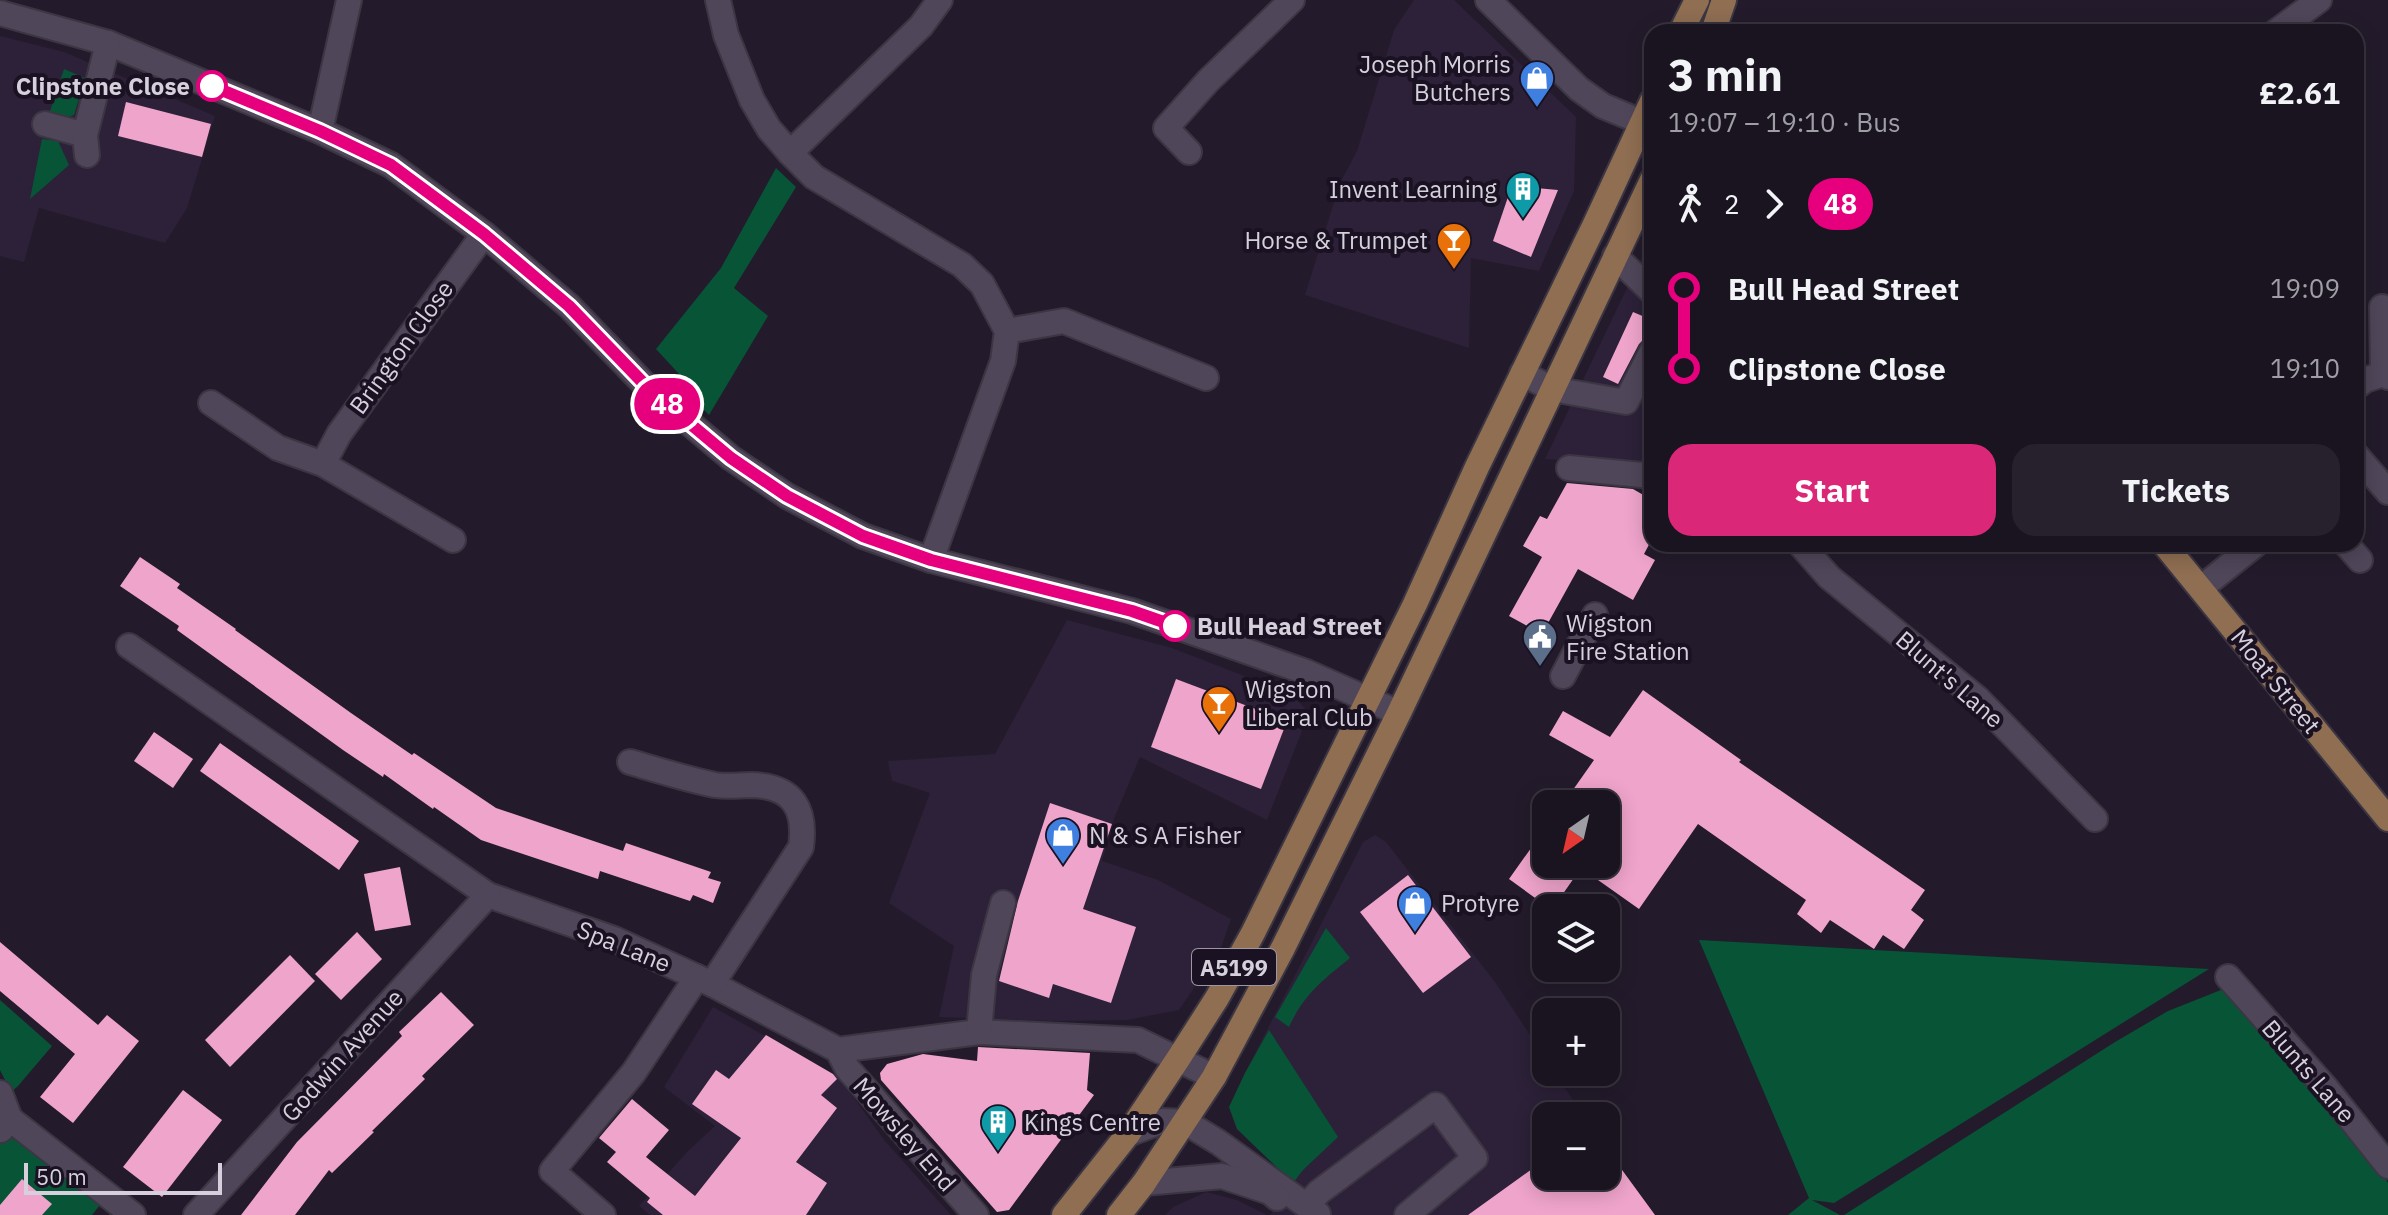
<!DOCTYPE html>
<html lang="en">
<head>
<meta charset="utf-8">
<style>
	:root { --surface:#1a1420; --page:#27212d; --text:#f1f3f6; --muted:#9f9ea5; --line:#38333e; --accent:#db2777 }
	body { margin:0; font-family:"IBM Plex Sans",sans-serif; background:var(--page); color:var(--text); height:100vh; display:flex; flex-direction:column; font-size:30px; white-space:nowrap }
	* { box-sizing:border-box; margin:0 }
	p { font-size:26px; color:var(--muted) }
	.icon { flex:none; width:44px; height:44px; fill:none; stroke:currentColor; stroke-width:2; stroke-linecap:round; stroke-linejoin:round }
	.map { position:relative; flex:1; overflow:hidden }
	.panel { position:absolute; left:1644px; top:24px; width:720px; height:528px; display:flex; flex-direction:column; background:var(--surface); border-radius:24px; box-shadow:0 4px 20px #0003,0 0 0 2px var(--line) }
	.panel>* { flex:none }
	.badge { padding:0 16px; border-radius:26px; font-size:28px; line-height:52px }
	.needle { width:52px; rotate:214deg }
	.tools { position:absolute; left:1532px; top:790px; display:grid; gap:16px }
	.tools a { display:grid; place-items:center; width:88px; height:88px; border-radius:16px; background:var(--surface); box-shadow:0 4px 20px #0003,0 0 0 2px var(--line); font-size:40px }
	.scale { position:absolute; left:24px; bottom:20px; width:198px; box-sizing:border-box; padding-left:8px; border:4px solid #d5d0db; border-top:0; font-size:22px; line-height:28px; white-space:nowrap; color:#d5d0db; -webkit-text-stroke:6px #1a1222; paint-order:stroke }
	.map>.badge { position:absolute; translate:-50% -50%; box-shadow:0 0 0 4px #fff }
	.legs { display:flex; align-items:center; gap:12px; height:88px; padding:0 24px; font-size:26px }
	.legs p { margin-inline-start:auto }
	.headline { display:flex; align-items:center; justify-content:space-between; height:136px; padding:0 24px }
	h1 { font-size:44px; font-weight:700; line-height:60px }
	.button { display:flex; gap:16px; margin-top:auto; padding:16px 24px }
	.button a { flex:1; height:92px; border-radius:24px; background:var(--accent); color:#fff; font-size:32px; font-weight:700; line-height:92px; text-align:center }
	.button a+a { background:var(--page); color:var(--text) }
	ul { padding:0 24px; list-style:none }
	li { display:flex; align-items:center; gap:28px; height:80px; font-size:30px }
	li i { display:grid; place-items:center; width:12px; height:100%; margin:0 10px; background:currentColor }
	li i::after { content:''; width:20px; height:20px; margin:-10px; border:6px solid; border-radius:50%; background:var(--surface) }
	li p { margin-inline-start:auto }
	li:first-child i { background:linear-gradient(#0000 50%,currentColor 0) }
	li:last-child i { background:linear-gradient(currentColor 50%,#0000 0) }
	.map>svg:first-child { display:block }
	.built { fill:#2c2138 }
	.green { fill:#075437 }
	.building { fill:#efa4cb }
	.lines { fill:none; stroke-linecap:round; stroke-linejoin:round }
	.minor-casing { stroke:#3c3643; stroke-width:28 }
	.major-casing { stroke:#3c3643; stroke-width:28 }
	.minor { stroke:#4f4659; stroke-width:24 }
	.major { stroke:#8f6e52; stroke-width:24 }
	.line-1-casing { stroke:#fff; stroke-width:18 }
	.line-1 { stroke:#e6007e; stroke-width:12 }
	.stop-1-dot { fill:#fff; stroke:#e6007e; stroke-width:4 }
	.labels { text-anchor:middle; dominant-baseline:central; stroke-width:8; stroke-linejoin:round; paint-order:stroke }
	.shield { fill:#1a1222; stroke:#9d97a4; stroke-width:2 }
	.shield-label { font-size:22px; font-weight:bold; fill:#d5d0db }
	.poi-label { font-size:24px; fill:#d5d0db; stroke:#1a1222; text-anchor:start }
	.stop-label { font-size:24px; font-weight:bold; fill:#d5d0db; stroke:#1a1222; text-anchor:end }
	.street-label { font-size:24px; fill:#d5d0db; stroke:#1a1222 }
</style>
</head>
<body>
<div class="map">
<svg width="2388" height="1215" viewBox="0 0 2388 1215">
	<rect width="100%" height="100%" fill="#231b2b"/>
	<g class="built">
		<path d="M1414,0h40l122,117 -2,74 -35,80 -68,-13 -2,90 -164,-53 35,-112 17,-32 37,-121z"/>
		<path d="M0,36l64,16 151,64 -28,92 -22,35 -126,-35 -15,54 -24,-6z"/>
		<path d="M1652,236v230l-107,-7z"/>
		<path d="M1067,620l105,28 121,47 16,18 -42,107 -127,-63 -27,64 -11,40 56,19 73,39 -10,29 -42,62 -52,10 -74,1 -114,-4 15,-71 -65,-43 41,-110 -38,-12 -4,-20 107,-7z"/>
		<path d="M1375,835l11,7 109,140 51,77v13h8l30,44h-38v60h60v-28l49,67h-385l23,-32 -56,-54 -8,-22 16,-34 118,-231z"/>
		<path d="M713,1007l126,70 46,64 66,74h-301l-11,-9 48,-54 28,-26 -51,-39z"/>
		<path d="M1206,1192l31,8 30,15h-102l8,-8z"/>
	</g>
	<g class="green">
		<path d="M64,69l21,9 -11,37 -15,5 -11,-3z"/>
		<path d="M42,139l16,2 11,24 -39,34z"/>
		<path d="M776,168l20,19 -62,101 34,28 -59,99 -17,-18 -12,-22 -24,-26 65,-81z"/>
		<path d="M1326,928l24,30c-27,22 -46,36 -61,69l-14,-10z"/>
		<path d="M1699,940l510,29 -375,234 -22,-3 28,15h-52l21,-17z"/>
		<path d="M2231,986l87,105 68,88 2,4v32h-544l271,-173 53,-31z"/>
		<path d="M0,1000l52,46 -34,40 -7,6 -11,-22z"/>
		<path d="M1269,1030l69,107 -35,33 -10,13 -56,-54 -8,-22 16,-34z"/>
		<path d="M10,1119l98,76 -16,20h-50l-42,-10v-74z"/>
	</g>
	<g class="building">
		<path d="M126,102l85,22 -9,33 -84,-21z"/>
		<path d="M1525,187l33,3 -27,67 -38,-16 16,-47 11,5z"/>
		<path d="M1633,312l19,8v16l-7,2 -6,6 -21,40 -15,-7z"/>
		<path d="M1567,483l66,6 19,11v39l-8,15 11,6 -22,40 -55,-31 -36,65 -33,-18 33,-59 -19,-11 17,-30 7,3z"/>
		<path d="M140,557l40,27 -3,4 59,41 -1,1 116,83 61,42 2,-2 82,55 127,43 3,-8 85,29 -3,6 13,4 -8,21 -20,-8 -3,6 -90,-30 -2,8 -117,-39 -47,-33 -1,2 -49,-35 -1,3 -40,-27 -166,-120 2,-4 -59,-40z"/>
		<path d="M1176,679l111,42 -26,68 -110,-42z"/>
		<path d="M1643,690l98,70 -2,2 186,128 -14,20 13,10 -20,29 -21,-14 -9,14 -44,-29 -9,13 -24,-19 9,-14 -108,-76 -59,85 -58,-41 -28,40h-4l-40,-29 37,-52v37h60v-60h-43l31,-44 -45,-25 14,-24 47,26z"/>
		<path d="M154,732l39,27 -20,29 -39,-27z"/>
		<path d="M220,743l139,98 -20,29 -139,-99z"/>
		<path d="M1050,803l62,21 -29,85 53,18 -25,76 -58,-19 -4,14 -50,-17 19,-80z"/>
		<path d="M400,867l11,58 -36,6 -11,-57z"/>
		<path d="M1408,875l63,82 -48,36 -63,-81z"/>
		<path d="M357,932l25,27 -41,41 -26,-26z"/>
		<path d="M0,942l98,83 9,-10 32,26 -66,82 -33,-26 35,-43 -75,-63z"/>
		<path d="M290,955l25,26 -85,86 -25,-27z"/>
		<path d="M441,992l33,33 -52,51 3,3 -53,52 2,1 -42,41 -3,-3 -34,45h-54l56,-73 105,-106 -3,-4z"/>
		<path d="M766,1035l67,39 4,5 -16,16 16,13 -41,54 31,21 -21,32h-143l-16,-13 3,-4 -43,-36 9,-10 -17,-14 33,-39 37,31 -23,27 49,39 46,-58 -49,-34 24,-34 13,9z"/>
		<path d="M978,1047l112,6 -3,37 7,5 -85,115 -12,2 -116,-132 -1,-7 7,-9 36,-10 54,7z"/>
		<path d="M183,1090l39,30 -60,77 -39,-30z"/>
		<path d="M1606,1148l49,67h-187l78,-56v17h60z"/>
		<path d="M22,1179l30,25 -10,11h-42v-10z"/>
	</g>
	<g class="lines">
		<g class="minor-casing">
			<g id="minor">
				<path d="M718,0l8,35 26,65 17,29 21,24 24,24 148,88 20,19 25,47 -4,30 -72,199"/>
				<path d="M1488,0l91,89 24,17 41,17"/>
				<path d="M0,13l108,30 212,88 71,34 93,69 85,72 81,84 81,68 56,38 76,40 68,24 201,51 174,61 93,41"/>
				<path d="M2276,32l43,-32"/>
				<path d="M45,124l40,11"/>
				<path d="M320,131l29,-131"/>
				<path d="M1189,152l-23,-24 42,-47 84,-81"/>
				<path d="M790,153l131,-127 19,-26"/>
				<path d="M87,155l-2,-20 23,-92"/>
				<path d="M1615,256l37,36"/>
				<path d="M2382,307l1,67"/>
				<path d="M1007,331l57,-10 142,57"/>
				<path d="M1522,373l30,16 74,13 26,-51"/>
				<path d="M2356,387l9,-7 18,-6 5,3"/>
				<path d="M211,403l67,45 45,16 130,76"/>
				<path d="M2356,455l32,37"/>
				<path d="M323,464l16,-30 145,-200"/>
				<path d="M1569,468l83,8"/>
				<path d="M1800,544l29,33 148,121 118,121"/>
				<path d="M2346,544l14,16"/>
				<path d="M2201,588l55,-44"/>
				<path d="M129,646l359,249 126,44 98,45 126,66 141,-18 159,8 76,37"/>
				<path d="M1563,676l32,-61"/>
				<path d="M630,762c28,8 56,17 85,23 13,2 25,0 37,0 42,1 54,25 49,62l-89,137"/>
				<path d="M2228,977l98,111 62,78"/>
				<path d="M979,1032l5,-57 19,-72"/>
				<path d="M838,1050l9,18 129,147"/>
				<path d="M0,1093l10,26 -9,11"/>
				<path d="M10,1119l123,96"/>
				<path d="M1128,1134l35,-13 22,1 33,20 100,72"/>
				<path d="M1144,1183l78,-7 48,16 7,6"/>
				<path d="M1307,1205l12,-13 117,-87 39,53 -68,57"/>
				<path d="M196,1215l292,-320"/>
				<path d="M603,1215l-51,-44 82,-99 63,-95"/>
			</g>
		</g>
		<g class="major-casing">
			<g id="major">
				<path d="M1681,32l16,-32"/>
				<path d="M1713,32l11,-32"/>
				<path d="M2164,544l224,275"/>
				<path d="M1064,1215l64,-81 50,-75 39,-61 36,-65 162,-329 62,-137 118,-243 57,-123"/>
				<path d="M1119,1215l25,-32 70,-106 69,-129 116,-235 253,-533"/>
			</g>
		</g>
		<use href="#minor" class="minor"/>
		<use href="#major" class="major"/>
	</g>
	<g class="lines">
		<g class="line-1-casing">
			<path id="line-1" d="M212,86l108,45 71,34 93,69 85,72 81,84 81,68 56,38 76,40 68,24 201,51 43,15"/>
		</g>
		<use href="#line-1" class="line-1"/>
	</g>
	<defs>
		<g id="shop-pin" transform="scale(1.8)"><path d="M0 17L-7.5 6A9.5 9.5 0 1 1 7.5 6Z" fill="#3f7fe0" stroke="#1a1222"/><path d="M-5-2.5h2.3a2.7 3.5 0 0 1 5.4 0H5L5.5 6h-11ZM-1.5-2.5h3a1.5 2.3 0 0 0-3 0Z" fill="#fff"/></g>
		<g id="building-pin" transform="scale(1.8)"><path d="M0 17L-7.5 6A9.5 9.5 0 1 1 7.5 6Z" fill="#0f9aa8" stroke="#1a1222"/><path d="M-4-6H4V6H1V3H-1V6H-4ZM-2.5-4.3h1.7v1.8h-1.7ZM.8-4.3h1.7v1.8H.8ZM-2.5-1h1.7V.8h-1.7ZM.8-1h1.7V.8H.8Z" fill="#fff"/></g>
		<g id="bar-pin" transform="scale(1.8)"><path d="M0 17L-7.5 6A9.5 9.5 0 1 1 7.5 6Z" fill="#e8710a" stroke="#1a1222"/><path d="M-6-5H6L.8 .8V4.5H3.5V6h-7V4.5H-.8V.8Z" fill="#fff"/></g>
		<g id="civic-pin" transform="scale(1.8)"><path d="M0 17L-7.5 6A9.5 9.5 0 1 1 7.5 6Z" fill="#5c6f8a" stroke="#1a1222"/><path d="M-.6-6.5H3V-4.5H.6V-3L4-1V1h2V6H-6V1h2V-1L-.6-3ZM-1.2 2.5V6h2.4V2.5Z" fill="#fff"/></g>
	</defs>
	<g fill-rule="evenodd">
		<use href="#shop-pin" x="1537" y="78"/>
		<use href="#building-pin" x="1523" y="189"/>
		<use href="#bar-pin" x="1454" y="240"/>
		<use href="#civic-pin" x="1540" y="637"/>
		<use href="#bar-pin" x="1219" y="703"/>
		<use href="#shop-pin" x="1063" y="835"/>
		<use href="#shop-pin" x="1415" y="903"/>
		<use href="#building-pin" x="998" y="1122"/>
	</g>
	<g class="stop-1-dot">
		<circle cx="212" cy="86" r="14"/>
		<circle cx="1175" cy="626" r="14"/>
	</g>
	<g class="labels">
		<rect class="shield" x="1192" y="949" width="84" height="36" rx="6"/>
		<g class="shield-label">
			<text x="1234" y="967">A5199</text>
		</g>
		<g class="poi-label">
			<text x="1511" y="64" text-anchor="end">Joseph Morris<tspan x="1511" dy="28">Butchers</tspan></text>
			<text x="1497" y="189" text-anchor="end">Invent Learning</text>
			<text x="1428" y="240" text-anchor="end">Horse &amp; Trumpet</text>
			<text x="1566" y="623">Wigston<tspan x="1566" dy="28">Fire Station</tspan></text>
			<text x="1245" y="689">Wigston<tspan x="1245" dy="28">Liberal Club</tspan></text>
			<text x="1089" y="835">N &amp; S A Fisher</text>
			<text x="1441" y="903">Protyre</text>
			<text x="1024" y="1122">Kings Centre</text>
		</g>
		<g class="stop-label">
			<text x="190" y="86">Clipstone Close</text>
			<text x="1197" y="626" text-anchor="start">Bull Head Street</text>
		</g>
		<g class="street-label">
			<text transform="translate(401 347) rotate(-54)">Brington Close</text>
			<text transform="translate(1950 679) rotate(41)">Blunt's Lane</text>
			<text transform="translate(2276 681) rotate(51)">Moat Street</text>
			<text transform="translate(624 946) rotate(22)">Spa Lane</text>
			<text transform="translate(342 1055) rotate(-48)">Godwin Avenue</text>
			<text transform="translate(2309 1071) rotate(49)">Blunts Lane</text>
			<text transform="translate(905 1134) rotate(49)">Mowsley End</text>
		</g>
	</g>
</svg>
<div class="tools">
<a><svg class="needle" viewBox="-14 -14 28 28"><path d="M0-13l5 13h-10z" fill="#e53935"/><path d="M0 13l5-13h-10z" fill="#9f9ea5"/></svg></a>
<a><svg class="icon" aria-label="layers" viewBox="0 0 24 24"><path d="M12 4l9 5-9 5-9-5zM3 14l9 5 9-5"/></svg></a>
<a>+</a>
<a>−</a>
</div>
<div class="scale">50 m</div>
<b class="badge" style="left:667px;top:404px;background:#e6007e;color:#fff">48</b>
<section class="panel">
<div class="headline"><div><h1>3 min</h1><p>19:07 – 19:10 · Bus</p></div><b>£2.61</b></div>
<div class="legs"><svg class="icon" aria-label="walk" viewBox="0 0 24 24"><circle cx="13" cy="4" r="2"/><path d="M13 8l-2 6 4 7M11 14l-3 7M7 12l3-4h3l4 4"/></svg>2<svg class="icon" aria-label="forward" viewBox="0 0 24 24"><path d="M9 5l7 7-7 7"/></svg><b class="badge" style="background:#e6007e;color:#fff">48</b></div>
<ul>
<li><i style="color:#e6007e"></i><b>Bull Head Street</b><p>19:09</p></li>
<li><i style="color:#e6007e"></i><b>Clipstone Close</b><p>19:10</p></li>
</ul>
<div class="button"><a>Start</a><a>Tickets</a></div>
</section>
</div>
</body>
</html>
